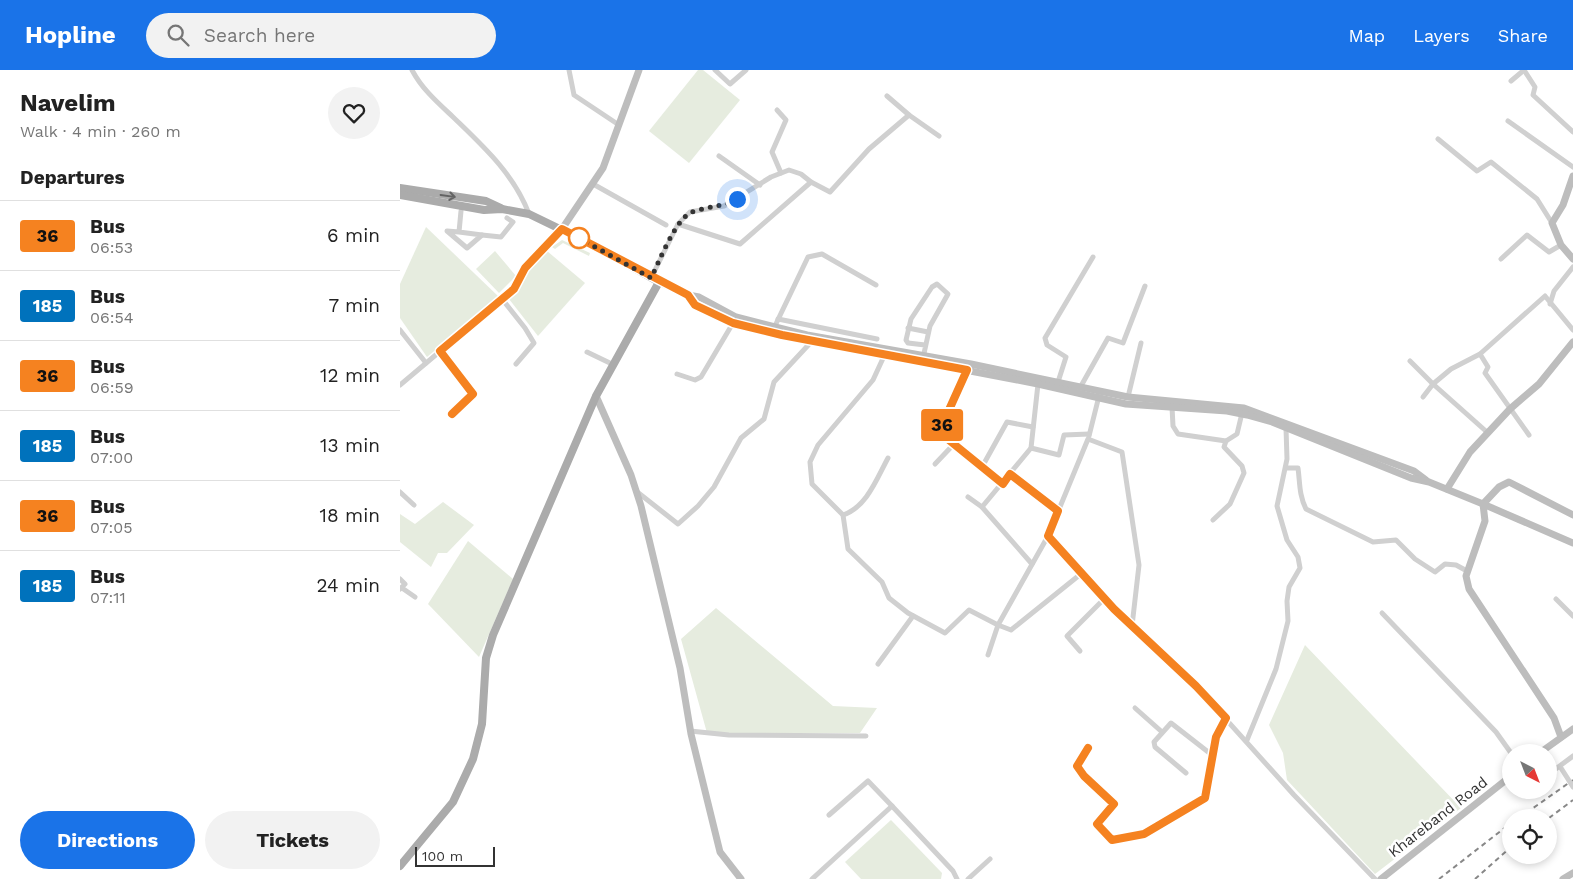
<!DOCTYPE html>
<html lang="en">
<head>
<meta charset="utf-8">
<style>
	:root { --surface:#fff; --page:#f2f2f2; --text:#222; --muted:#767676; --line:#e0e0e0; --accent:#1a73e8 }
	body { margin:0; font-family:"Work Sans",sans-serif; background:var(--page); color:var(--text); height:100vh; display:flex; flex-direction:column; font-size:19px; white-space:nowrap }
	* { box-sizing:border-box; margin:0 }
	p { font-size:16px; color:var(--muted) }
	.icon { flex:none; width:28px; height:28px; fill:none; stroke:currentColor; stroke-width:2; stroke-linecap:round; stroke-linejoin:round }
	.map { position:relative; flex:1; overflow:hidden }
	.side { display:flex; flex-direction:column; background:var(--surface); width:400px }
	.side>* { flex:none }
	.badge { padding:0 10px; border-radius:4px; font-size:18px; line-height:32px }
	.needle { width:32px; rotate:138deg }
	.controls { position:absolute; left:1102px; top:674px; display:grid; gap:10px }
	.controls a { display:grid; place-items:center; width:55px; height:55px; border-radius:50%; background:var(--surface); box-shadow:0 2px 8px #0003; font-size:25px }
	.scale { position:absolute; left:15px; bottom:12px; width:80px; box-sizing:border-box; padding-left:5px; border:2px solid #333; border-top:0; font-size:14px; line-height:18px; white-space:nowrap; color:#333; -webkit-text-stroke:4px #fff; paint-order:stroke }
	.you { position:absolute; width:25px; height:25px; margin:-12px; border:4px solid #fff; border-radius:50%; background:#1a73e8; box-shadow:0 0 0 8px #1a73e833 }
	.map>.badge { position:absolute; translate:-50% -50%; box-shadow:0 0 0 2px #fff }
	h2 { padding:0 20px; font-size:19px; line-height:45px }
	.round { display:grid; place-items:center; flex:none; width:52px; height:52px; border-radius:26px; background:var(--page) }
	.summary { display:flex; align-items:center; justify-content:space-between; height:85px; padding:0 20px }
	h1 { font-size:24px; font-weight:700; line-height:38px }
	.primary-button { display:flex; gap:10px; margin-top:auto; padding:10px 20px }
	.primary-button a { flex:1; height:58px; border-radius:30px; background:var(--accent); color:#fff; font-size:20px; font-weight:700; line-height:58px; text-align:center }
	.primary-button a+a { background:var(--page); color:var(--text) }
	ul { padding:0; list-style:none }
	li { display:flex; align-items:center; gap:15px; height:70px; padding:0 20px; border-top:1px solid var(--line) }
	li div { flex:1 }
	li b { display:block; font-size:19px }
	li em { font-style:normal }
	li .badge { min-width:55px; font-weight:700; text-align:center }
	header { display:flex; align-items:center; gap:30px; box-sizing:border-box; height:70px; padding:0 25px; background:var(--accent); color:#fff }
	header strong { font-size:24px }
	nav { display:flex; gap:28px; margin-inline-start:auto; font-size:18px }
	.search { width:350px; height:45px; background:var(--page); display:flex; align-items:center; gap:12px; box-sizing:border-box; padding:0 18px; border-radius:28px; color:var(--muted); font-size:19px }
	main { display:flex; flex:1; min-height:0 }
	.map>svg:first-child { display:block }
	.green { fill:#e6ecdf }
	.lines { fill:none; stroke-linecap:round; stroke-linejoin:round }
	.street { stroke:#d0d0d0; stroke-width:5 }
	.secondary { stroke:#bdbdbd; stroke-width:7 }
	.primary { stroke:#ababab; stroke-width:8 }
	.rail { stroke:#888; stroke-width:2; stroke-dasharray:5 4; stroke-linecap:butt }
	.street-bridge { stroke:#d0d0d0; stroke-width:5 }
	.oneway { stroke:#636363 }
	.line-casing { stroke:#fff; stroke-width:11 }
	.line { stroke:#f58220; stroke-width:8 }
	.walk { stroke:#333; stroke-width:5; stroke-dasharray:0 9 }
	.stop-dot { fill:#fff; stroke:#f58220; stroke-width:2.5 }
	.labels { text-anchor:middle; dominant-baseline:central; stroke-width:5; stroke-linejoin:round; paint-order:stroke }
	.street-label { font-size:15px; fill:#333; stroke:#fff }
</style>
</head>
<body>
<header>
<strong>Hopline</strong>
<div class="search"><svg class="icon" aria-label="search" viewBox="0 0 24 24"><circle cx="10" cy="10" r="6"/><path d="M15 15l6 6"/></svg>Search here</div>
<nav><a>Map</a><a>Layers</a><a>Share</a></nav>
</header>
<main>
<section class="side">
<div class="summary"><div><h1>Navelim</h1><p>Walk · 4 min · 260 m</p></div><a class="round"><svg class="icon" aria-label="heart" viewBox="0 0 24 24"><path d="M12 20l-8-8c-3-5 5-10 8-4 3-6 11-1 8 4z"/></svg></a></div>
<h2>Departures</h2>
<ul>
<li><span class="badge" style="background:#f58220;color:#111">36</span><div><b>Bus</b><p>06:53</p></div><em>6 min</em></li>
<li><span class="badge" style="background:#0072bc;color:#fff">185</span><div><b>Bus</b><p>06:54</p></div><em>7 min</em></li>
<li><span class="badge" style="background:#f58220;color:#111">36</span><div><b>Bus</b><p>06:59</p></div><em>12 min</em></li>
<li><span class="badge" style="background:#0072bc;color:#fff">185</span><div><b>Bus</b><p>07:00</p></div><em>13 min</em></li>
<li><span class="badge" style="background:#f58220;color:#111">36</span><div><b>Bus</b><p>07:05</p></div><em>18 min</em></li>
<li><span class="badge" style="background:#0072bc;color:#fff">185</span><div><b>Bus</b><p>07:11</p></div><em>24 min</em></li>
</ul>
<div class="primary-button"><a>Directions</a><a>Tickets</a></div>
</section>
<div class="map">
<svg width="1173" height="809" viewBox="0 0 1173 809">
	<rect width="100%" height="100%" fill="#fff"/>
	<g class="green">
		<path d="M298,0h5l37,30 -51,63 -40,-32z"/>
		<path d="M26,157l73,70 -72,60 -27,-39v-34z"/>
		<path d="M162,170l28,13 -1,3 -26,-13 -8,6 -3,-2z"/>
		<path d="M95,181l21,25 -17,17 -23,-24z"/>
		<path d="M147,181l38,32 -47,53 -29,-37 13,-20z"/>
		<path d="M43,432l31,23 -27,28h-9l-7,14 -31,-25v-28l15,10z"/>
		<path d="M68,471l45,38 -34,78 -51,-53z"/>
		<path d="M316,538l117,98 44,2 -17,25h-153l-26,-94z"/>
		<path d="M905,575l156,163 -86,66 -88,-94 -4,-27 -14,-28z"/>
		<path d="M491,750l51,53 -1,6h-80l-16,-17z"/>
	</g>
	<g class="lines">
		<g class="street">
			<path d="M12,0c10,19 25,32 41,47 30,29 61,57 76,97"/>
			<path d="M169,0l5,25 45,30"/>
			<path d="M315,0l15,14 16,-14"/>
			<path d="M1124,0l11,17 -2,8 40,37"/>
			<path d="M1111,11l13,-11"/>
			<path d="M377,40l9,10 -14,32 9,21"/>
			<path d="M509,45l30,21"/>
			<path d="M1108,51l65,46"/>
			<path d="M1038,69l39,32 14,-9 46,37 15,24"/>
			<path d="M319,86l41,29"/>
			<path d="M193,114l73,41"/>
			<path d="M278,154l62,20 71,-62 19,10 39,-43 40,-34 -22,-19"/>
			<path d="M59,162l-12,-1 20,17 15,-13 -23,-3 2,-21"/>
			<path d="M82,165l19,2 12,-15 -6,-4"/>
			<path d="M1101,189l26,-24 22,17 12,-7"/>
			<path d="M251,208l27,-54 12,-12 34,-6 47,-29 18,-7 12,4 10,8"/>
			<path d="M102,229l23,29 9,15 -18,21"/>
			<path d="M1150,234l4,-13 19,-24"/>
			<path d="M378,249l99,20"/>
			<path d="M374,258l34,-71 14,-3 54,31"/>
			<path d="M508,258l20,4"/>
			<path d="M0,260l26,33"/>
			<path d="M40,281l33,43 -21,20"/>
			<path d="M187,282l27,13"/>
			<path d="M485,284l-12,26 -55,65 -8,17 2,22 31,31 5,34 34,33 7,16 19,15 37,20 24,-23 29,15 50,-89 66,73 82,77 98,109 81,84"/>
			<path d="M1080,284l65,-58 28,34"/>
			<path d="M523,288l7,-32 18,-32 -11,-10 -5,3 -21,32 -5,21 2,3 17,2"/>
			<path d="M1010,291l23,23 18,-15 29,-15 8,13 -3,6 44,62"/>
			<path d="M567,300l-28,62 64,52"/>
			<path d="M277,304l18,6 6,-3 32,-54"/>
			<path d="M658,312l8,-25 -19,-12 -2,-7 48,-81"/>
			<path d="M0,315l114,-96 11,-21 37,-39"/>
			<path d="M681,316l27,-48 15,5 22,-57"/>
			<path d="M728,327l13,-54"/>
			<path d="M1023,327l10,-13 55,49"/>
			<path d="M772,337l1,19 5,8 48,7 11,-7 5,-21"/>
			<path d="M689,366l10,-40"/>
			<path d="M631,378l28,7 5,-20 25,-1"/>
			<path d="M535,394l19,-20"/>
			<path d="M582,397l25,-45 26,5"/>
			<path d="M886,398h12c2,15 1,27 8,41l67,33 23,-2 19,19 20,13 10,-8 11,1 11,6"/>
			<path d="M610,404l48,37"/>
			<path d="M236,421l42,33 20,-18 16,-19 27,-49 23,-19 10,-37 39,-42"/>
			<path d="M0,422l14,13"/>
			<path d="M568,427l14,10"/>
			<path d="M443,445c24,-8 34,-37 45,-57"/>
			<path d="M813,450l17,-16 14,-31 -2,-7 -18,-19 2,-6"/>
			<path d="M648,466l40,-97 34,13 17,113 -7,61"/>
			<path d="M632,494l-50,-57 49,-59 7,-64"/>
			<path d="M0,509l5,5 -5,5"/>
			<path d="M2,518l13,9"/>
			<path d="M1156,529l17,17"/>
			<path d="M982,543l114,119 15,21"/>
			<path d="M680,581l-13,-15 38,-38"/>
			<path d="M588,585l10,-30 13,5 71,-57"/>
			<path d="M478,594l35,-48"/>
			<path d="M735,638l27,24"/>
			<path d="M290,661l39,4 137,1"/>
			<path d="M847,670l29,-71 12,-48 -1,-20 2,-14 11,-19 -2,-11 -11,-17 -10,-34 10,-47 -1,-31"/>
			<path d="M688,677l-11,19 8,10 29,28 -17,20 15,16 32,-6 61,-36 10,-61 11,-19"/>
			<path d="M786,703l-31,-26 -1,-5 17,-19 41,32"/>
			<path d="M1149,704l24,-18"/>
			<path d="M492,736l61,65 4,8"/>
			<path d="M412,809l80,-73 -24,-25 -39,34"/>
			<path d="M568,809l22,-20"/>
		</g>
		<g class="secondary">
			<path d="M1173,106l-10,29 -11,18 9,22 12,14"/>
			<path d="M162,159l41,-61 36,-98"/>
			<path d="M259,212l29,13 11,2 37,20 71,18 164,29 157,33 116,11 170,63 12,9"/>
			<path d="M288,225l7,10 38,18 49,12 256,49 88,20 101,7 20,4 25,7 139,56 18,4 54,22 16,-17 10,-5 64,33"/>
			<path d="M196,326l35,79 10,31 39,162 11,66 29,118 21,27"/>
			<path d="M1047,419l23,-37 40,-43 29,-25 34,-42"/>
			<path d="M1161,667l-7,-19 -85,-129 -3,-13 19,-55 -2,-17 90,39"/>
			<path d="M1141,682l32,-23"/>
			<path d="M981,809l130,-103"/>
			<path d="M1163,809l10,-6"/>
		</g>
		<g class="primary">
			<path d="M0,118l86,13 15,7"/>
			<path d="M0,125l84,15 18,-1 27,5 66,32 64,36 -63,114 -103,239 -7,23 -4,66 -9,35 -20,43 -53,64"/>
		</g>
		<g class="rail">
			<path d="M1119,748l54,-38"/>
			<path d="M1149,748l24,-18"/>
			<path d="M1039,809l72,-56"/>
			<path d="M1075,809l36,-32"/>
		</g>
		<path class="street-bridge" d="M1161,698l12,19"/>
	</g>
	<defs><path id="oneway-shaft" d="M-6 0H5M1.5-3L5.5 0L1.5 3" fill="none" stroke-width="1.6" stroke-linecap="round" stroke-linejoin="round" transform="scale(1.25)"/></defs>
	<use class="oneway" href="#oneway-shaft" transform="translate(48 126) rotate(8)"/>
	<g class="lines">
		<g class="line-casing">
			<path id="line" d="M52,344l21,-20 -33,-43 74,-62 11,-21 37,-39 126,66 7,10 38,18 49,12 185,35 -28,62 64,52 7,-10 48,37 -10,25 66,73 82,77 30,32 -10,19 -11,61 -61,36 -32,6 -15,-16 17,-20 -30,-28 -7,-10 11,-18"/>
		</g>
		<use href="#line" class="line"/>
		<path class="walk" d="M179,168l72,40c8,-16 25,-60 41,-66 16,-6 28,-4 45,-13"/>
	</g>
	<circle class="stop-dot" cx="179" cy="168" r="10"/>
	<g class="labels">
		<g class="street-label">
			<text transform="translate(1038 747) rotate(-38)">Khareband Road</text>
		</g>
	</g>
</svg>
<div class="controls">
<a><svg class="needle" viewBox="-14 -14 28 28"><path d="M0-13l5 13h-10z" fill="#e53935"/><path d="M0 13l5-13h-10z" fill="#767676"/></svg></a>
<a><svg class="icon" aria-label="locate" viewBox="0 0 24 24"><circle cx="12" cy="12" r="6"/><path d="M12 2v4M12 18v4M2 12h4M18 12h4"/></svg></a>
</div>
<div class="scale">100 m</div>
<div class="you" style="left:337px;top:129px"></div>
<b class="badge" style="left:542px;top:355px;background:#f58220;color:#111">36</b>
</div>
</main>
</body>
</html>
